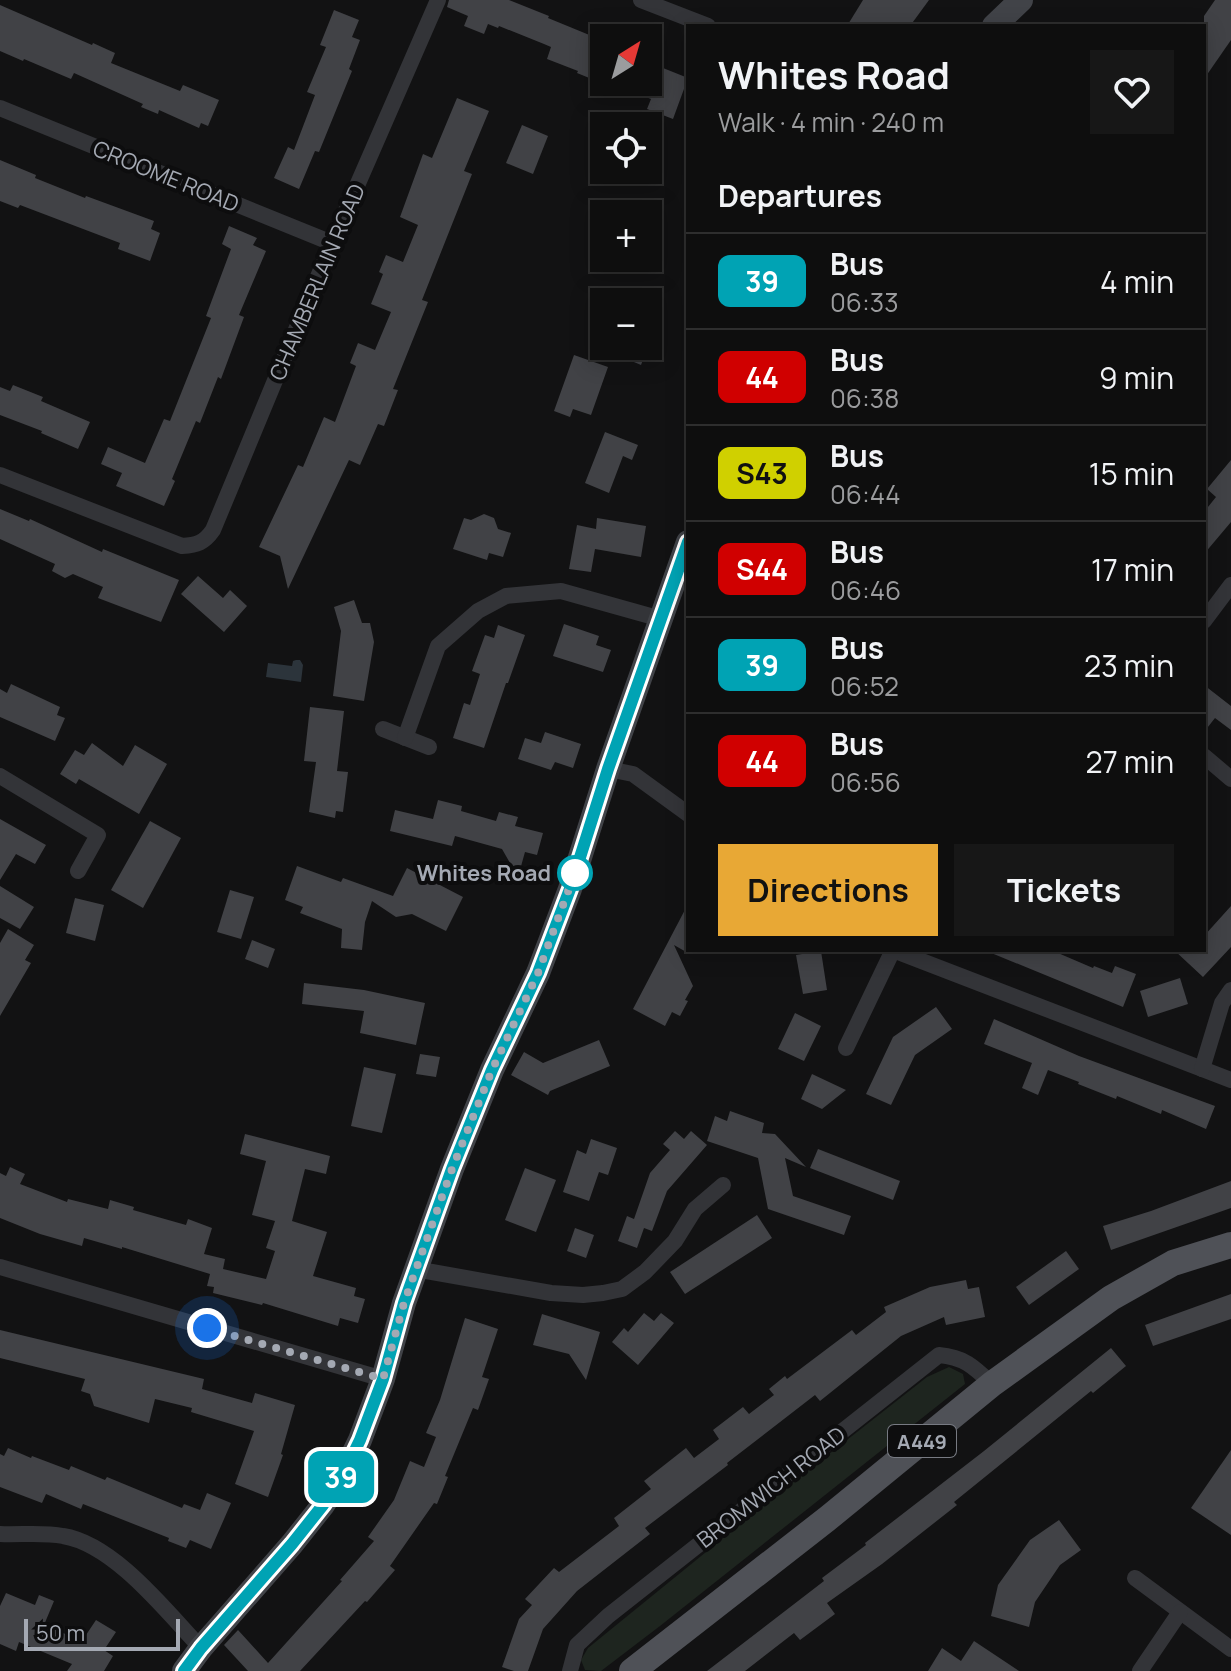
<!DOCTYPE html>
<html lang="en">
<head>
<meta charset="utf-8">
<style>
	:root { --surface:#0e0e0e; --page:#171717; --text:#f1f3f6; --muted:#9b9c9e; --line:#2e2e2e; --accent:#e8a835 }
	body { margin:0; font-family:Manrope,sans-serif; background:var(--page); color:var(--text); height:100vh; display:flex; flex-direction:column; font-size:30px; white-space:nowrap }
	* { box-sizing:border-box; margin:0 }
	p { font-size:26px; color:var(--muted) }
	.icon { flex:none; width:44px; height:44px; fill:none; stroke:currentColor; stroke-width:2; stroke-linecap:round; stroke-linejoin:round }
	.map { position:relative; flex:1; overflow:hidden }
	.details { position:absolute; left:686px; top:24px; width:520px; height:928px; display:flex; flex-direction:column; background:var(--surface); border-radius:0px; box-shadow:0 4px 20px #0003,0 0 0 2px var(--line) }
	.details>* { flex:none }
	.badge { padding:0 16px; border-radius:12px; font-size:28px; line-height:52px }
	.needle { width:52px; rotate:37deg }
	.tools { position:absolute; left:590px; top:24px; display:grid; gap:16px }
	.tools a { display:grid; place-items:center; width:72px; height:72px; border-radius:0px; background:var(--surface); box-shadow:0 4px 20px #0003,0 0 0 2px var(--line); font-size:40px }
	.scale { position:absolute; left:24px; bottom:20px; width:156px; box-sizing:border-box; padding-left:8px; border:4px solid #a4a9b3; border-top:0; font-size:22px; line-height:28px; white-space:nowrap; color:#a4a9b3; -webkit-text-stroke:6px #0d0d0e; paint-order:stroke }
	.you { position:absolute; width:40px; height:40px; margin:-20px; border:6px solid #fff; border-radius:50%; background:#1a73e8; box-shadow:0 0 0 12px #1a73e833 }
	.map>.badge { position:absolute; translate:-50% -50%; box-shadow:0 0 0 4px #fff }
	h2 { padding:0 32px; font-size:30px; line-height:72px }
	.round { display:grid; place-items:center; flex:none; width:84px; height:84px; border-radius:0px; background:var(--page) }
	.overview { display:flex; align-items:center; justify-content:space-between; height:136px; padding:0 32px }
	h1 { font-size:38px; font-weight:700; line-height:60px }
	.cta { display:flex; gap:16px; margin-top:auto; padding:16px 32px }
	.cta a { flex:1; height:92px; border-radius:0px; background:var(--accent); color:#111; font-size:32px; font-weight:700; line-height:92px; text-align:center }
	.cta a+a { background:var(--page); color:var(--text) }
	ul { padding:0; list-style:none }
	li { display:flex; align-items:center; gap:24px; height:96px; padding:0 32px; border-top:2px solid var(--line) }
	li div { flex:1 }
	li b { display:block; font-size:30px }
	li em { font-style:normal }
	li .badge { min-width:88px; font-weight:700; text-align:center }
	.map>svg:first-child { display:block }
	.green { fill:#1e251f }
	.water { fill:#2c343b }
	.building { fill:#414246 }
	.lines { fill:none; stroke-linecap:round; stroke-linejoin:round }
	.street { stroke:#333438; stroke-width:16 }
	.secondary { stroke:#414348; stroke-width:24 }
	.primary { stroke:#4f5157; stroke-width:26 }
	.line-casing { stroke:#fff; stroke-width:18 }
	.line { stroke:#00a3b4; stroke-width:12 }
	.walk { stroke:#a4a9b3; stroke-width:8; stroke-dasharray:0 14.4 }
	.stop-dot { fill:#fff; stroke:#00a3b4; stroke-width:4 }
	.labels { text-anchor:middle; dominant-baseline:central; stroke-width:8; stroke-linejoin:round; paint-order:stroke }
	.shield { fill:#0d0d0e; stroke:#777a82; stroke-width:2 }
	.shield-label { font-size:20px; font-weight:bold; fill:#a4a9b3 }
	.street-label { font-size:22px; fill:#a4a9b3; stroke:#0d0d0e }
	.stop-label { font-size:22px; font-weight:bold; fill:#a4a9b3; stroke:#0d0d0e; text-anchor:end }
</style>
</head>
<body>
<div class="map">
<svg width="1231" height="1671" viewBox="0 0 1231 1671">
	<rect width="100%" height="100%" fill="#121213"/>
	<path class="green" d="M949,1367l14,7 2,10 -305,242 -59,45 -16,-1 -4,-10 7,-12 166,-135 173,-136z"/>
	<path class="water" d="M296,660h4l3,5 -2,17 -35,-5 2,-14 24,3 1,-5z"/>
	<g class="building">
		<path d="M449,0h60l40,16 -1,2 56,23v43l-27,-11 1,-2 -31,-12 4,-12 -7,-3 -45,-18 -1,2 -10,-4 -4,10 -20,-8 4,-10 -21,-9z"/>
		<path d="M863,0h66l-19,26h-63z"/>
		<path d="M1215,0h16v40l-27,39v-63z"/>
		<path d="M0,5l92,40 1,-2 22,10 -4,10 69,28 3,-6 36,15 -11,26 -7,-3 -2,5 -40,-18 -1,4 -17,-7 2,-3 -69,-31 -3,6 -47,-20 -1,2 -23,-10z"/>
		<path d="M334,10l25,10 -7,17 8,3 -11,29 3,2 -33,81 -4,-1 -16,38 -25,-11 14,-31 6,3 21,-55 -8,-3 19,-45 -6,-2z"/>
		<path d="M648,62l40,16 -15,41 -26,-10 4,-10 -41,-16 38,-1z"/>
		<path d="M457,98l32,13 -25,60 8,3 -50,126 6,2 -35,87 5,1 -14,36 -6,-2 -18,41 -11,-5 -61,129 -8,-33 -21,-9 39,-82 5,2 21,-50 11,5 21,-56 -6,-3 8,-20 17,7 16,-38 -20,-8 12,-30 -4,-2 7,-17 17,7 15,-37 -18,-8 23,-63 9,4z"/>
		<path d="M522,125l26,11 -15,38 -27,-11z"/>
		<path d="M0,160l36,15 -1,3 50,20 1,-2 68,25 -3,8 9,4 -10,28 -32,-12 2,-6 -100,-38 -2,3 -18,-7z"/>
		<path d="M229,226l28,12 -4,7 13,6 -27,64 5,2 -23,62 -3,-2 -18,46 -4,-2 -24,58 3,2 -11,25 -48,-20 6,-13 -21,-9 7,-17 37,16 19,-44 6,2 41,-103 -5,-2 25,-67 -9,-5z"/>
		<path d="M596,346h52l-7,19z"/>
		<path d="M574,355l34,12 -17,48 -18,-6 -3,8 -16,-6z"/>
		<path d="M13,385l30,12 -2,4 49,21 -12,27 -37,-16 1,-2 -42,-16v-28l10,4z"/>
		<path d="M605,432l33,13 -6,15 -9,-4 -14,37 -24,-10z"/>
		<path d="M1231,460v62l-27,32v-42l12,-15 -9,-8z"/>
		<path d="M0,509l29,12 1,-2 72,33 1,-3 76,31 -18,42 -63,-24 5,-11 -30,-13 -8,4 -13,-7 3,-7 -55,-25z"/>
		<path d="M484,514l10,4 4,11 13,4 -8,24 -14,-4 -2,7 -34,-11 11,-31 7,2z"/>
		<path d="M597,518l49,8 -5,31 -46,-8 -4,23 -22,-3 8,-44 19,4z"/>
		<path d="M198,576l25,22 7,-8 17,16 -23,26 -43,-38z"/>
		<path d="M354,600l8,23h8l4,19 -10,59 -31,-5 8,-65 -7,-24z"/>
		<path d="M564,624l35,12 -3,9 15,5 -8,22 -50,-16z"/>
		<path d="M498,625l27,10 -17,48h-2l-22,65 -31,-10 11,-35 6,2 10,-31 -8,-3 13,-36 9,3z"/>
		<path d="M11,684l49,23 -3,8 8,3 -10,23 -55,-24v-28l7,4z"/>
		<path d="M1204,685l27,21v24l-16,-12 -11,14z"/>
		<path d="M310,707l34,4 -7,60 11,1 -5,40 -7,-1 -1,7 -26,-6 7,-50 -12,-1z"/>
		<path d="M545,732l36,12 -8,24 -18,-6 -4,8 -33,-11 7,-21 16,5z"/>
		<path d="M92,743l31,23 12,-21 32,19 -28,50 -60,-35 -3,5 -16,-10 15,-24 9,5z"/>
		<path d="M438,800l24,6 -1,5 35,10 3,-9 19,5 -3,9 28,7 -6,22 -12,-3 -7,25 -16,-28 -47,-13 -3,10 -62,-15 5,-21 38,9z"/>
		<path d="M0,819l46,26 -11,19 -19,-10 -16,26z"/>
		<path d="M150,821l31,17 -38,70 -32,-18z"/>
		<path d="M297,866l44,16 2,-4 50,18 14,-28 56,29 -17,34 -34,-17 -16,3 -24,-16 -7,21 -3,28 -21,-2 1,-19 -42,-16 3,-6 -18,-7z"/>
		<path d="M0,886l34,21 -14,22 -20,-11z"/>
		<path d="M230,890l24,7 -13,42 -24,-7z"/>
		<path d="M75,898l29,7 -9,36 -29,-8z"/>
		<path d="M688,904v49l-14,-8 19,41 -8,14 3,1 -8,15 -8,-4 -7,14 -32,-17z"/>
		<path d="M1231,906v41l-28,30 -29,-27h30v-14z"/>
		<path d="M8,929l26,16 -9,15 6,3 -31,53v-73z"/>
		<path d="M252,940l23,9 -7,19 -23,-9z"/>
		<path d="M984,950h67l42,18 1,-2 18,7 3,-7 21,8 -13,33z"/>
		<path d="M821,951l6,39 -24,4 -7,-39z"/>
		<path d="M1180,978l8,26 -40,13 -8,-26z"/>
		<path d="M304,983l60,7 61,13 -9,42 -56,-12 4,-22 -62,-7z"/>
		<path d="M936,1007l16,22 -37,26 -24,50 -25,-11 27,-57z"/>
		<path d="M795,1013l26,13 -17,35 -26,-12z"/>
		<path d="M994,1019l85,37 136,50 -9,23 -44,-19 -1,4 -44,-18 -1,3 -38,-15 1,-2 -31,-12 -10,25 -16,-7 10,-25 -48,-19z"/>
		<path d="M599,1040l11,26 -60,25 -2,4 -37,-20 13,-23 19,11z"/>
		<path d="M420,1054l20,3 -4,20 -20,-3z"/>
		<path d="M364,1067l32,7 -14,59 -31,-7z"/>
		<path d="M812,1074l34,16 -24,19 -21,-10z"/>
		<path d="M730,1111l34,12 -2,10 13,1 31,33 -21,-9 8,38 58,20 -7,19 -76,-26 -10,-51 -51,-17 8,-25 12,5z"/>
		<path d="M675,1131l9,8 7,-8 16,14 -40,46 -15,40 -8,-3 -7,20 -19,-7 9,-25 7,3 16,-46 20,-23 -7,-6z"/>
		<path d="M245,1134l85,22 -4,18 -21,-5 -13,52 35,11 -14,44 43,12 -2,8 11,3 -7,24 -18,-5 -2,8 -75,-23 -1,2 -49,-12 1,-6 -7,-1 3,-12 -88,-27v2l-38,-11 -2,8 -42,-12 -40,-16v-45l6,3 4,-9 15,7 -5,10 47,18 1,-3 40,10 2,-9 24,7 -1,3 53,15 2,-6 24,9 -8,26 21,5 -2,10 43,10 9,-28 -9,-3 9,-27 -23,-6 14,-54 -26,-7z"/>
		<path d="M591,1139l26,9 -9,27 -9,-3 -10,29 -26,-9 14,-42 9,4z"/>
		<path d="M818,1149l82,32 -7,19 -83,-32z"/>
		<path d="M525,1168l31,12 -20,52 -31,-12z"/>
		<path d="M1231,1181v27l-120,42 -8,-24 48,-15z"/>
		<path d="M757,1215l15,23 -87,56 -15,-22z"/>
		<path d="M575,1228l19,7 -8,23 -19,-7z"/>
		<path d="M1066,1251l13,18 -50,36 -13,-18z"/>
		<path d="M966,1280l2,9 11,-2 6,30 -39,8 -2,-8 -43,19 -81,65 -5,-6 -88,68 1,2 -83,63 5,6 -73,57 -34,38 -15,42h-14l-12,-4 17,-48 13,-14 -7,-6 29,-31 5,4 60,-46 -5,-8 37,-29 -7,-8 42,-33 8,10 25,-19 -6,-9 30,-23 6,7 25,-19 -5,-6 16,-13 2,3 65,-49 4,5 30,-23 -2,-5 46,-20z"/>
		<path d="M1231,1294v25l-78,27 -8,-21z"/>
		<path d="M644,1313l10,8 7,-8 13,10 -36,42 -26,-23 12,-14 4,4z"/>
		<path d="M542,1314l58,18 -14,48 -17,-26 -36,-9z"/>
		<path d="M465,1318l33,11 -16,48 7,2 -11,31 -5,-2 -28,68 3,1 -11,27 -3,-1 -44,63 5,4 -28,32 -2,-1 -65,70h-52l-24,-26 14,-15 30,33 74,-82 -2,-1 34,-39 -6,-4 26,-37 16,-39 14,6 12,-30 -10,-4 14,-33z"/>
		<path d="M0,1330l204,49 -2,10 50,14 3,-10 40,12 -14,49 2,1 -15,42 -33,-13 19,-53 -63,-19 1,-4 -37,-9 -6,24 -55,-17 -4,-12 -9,-3 4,-12 -85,-21z"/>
		<path d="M1111,1348l15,18 -33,27 -2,-2 -137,111 3,3 -75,59 -55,39 8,11 -35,26 -6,-7 -49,38h-38l117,-90 -2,-3 44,-33 -1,-2 119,-92z"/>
		<path d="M8,1448l23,10 1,-2 37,14 2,-4 34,14 2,-3 75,31 2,-4 16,6 7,-17 24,10 -20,46 -21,-9 -4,8 -18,-7 1,-3 -86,-34 -2,5 -35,-15 -4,9 -42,-16v-33l4,2z"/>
		<path d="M1231,1450v85l-40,-27z"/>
		<path d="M1059,1520l22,30 -21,15 -25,37 -6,25 -38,-11 7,-31 32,-45z"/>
		<path d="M6,1593l29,12 4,-10 15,6 -10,24 38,16 14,-21 20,12 -12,18 9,6 -9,15h-37l5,-7 -53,-22 -3,9 -16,-7v-38z"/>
		<path d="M974,1641l45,30h-91l14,-23 19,13z"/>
	</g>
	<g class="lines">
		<g class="street">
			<path d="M641,0l67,26"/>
			<path d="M0,108l332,135"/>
			<path d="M0,475l182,71c15,-1 22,-3 31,-16l119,-287 106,-243"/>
			<path d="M1204,621l27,-36"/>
			<path d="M383,729l46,18"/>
			<path d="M405,738l33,-92 40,-35 28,-15 55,-5 100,28"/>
			<path d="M1204,756l27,23"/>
			<path d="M608,769l25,5 55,40"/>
			<path d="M0,776l98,59 -20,36"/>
			<path d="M893,950l338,130"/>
			<path d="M846,1048l47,-98"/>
			<path d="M1202,1069l20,-66 9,-13"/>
			<path d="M0,1267l383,112"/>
			<path d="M415,1269l136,24 32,2 20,-2 19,-4 23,-17 30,-31 20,-32 28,-24"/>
			<path d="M0,1534c20,1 43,-2 63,2 51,8 103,75 138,112"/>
			<path d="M1135,1578l96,71"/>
			<path d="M570,1671l7,-26 31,-29 331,-261c25,2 35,12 53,29"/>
			<path d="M1140,1671l40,-59"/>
		</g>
		<g class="secondary">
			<path d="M994,26l27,-26"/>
			<path d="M184,1671l17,-23 91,-104 31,-39 21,-32 16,-33 23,-61 21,-76 48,-134 40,-99 46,-97 32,-84 38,-120 80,-227"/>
		</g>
		<path class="primary" d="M632,1671l195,-152 165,-135 119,-86 62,-35 58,-18"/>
	</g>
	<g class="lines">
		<g class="line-casing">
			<path id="line" d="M184,1671l17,-23 91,-104 31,-39 21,-32 16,-33 23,-61 21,-76 48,-134 40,-99 46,-97 32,-84 38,-120 80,-227"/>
		</g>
		<use href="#line" class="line"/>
		<path class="walk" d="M207,1328l176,51 21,-76 48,-134 40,-99 46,-97 42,-114 -5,14"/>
	</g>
	<circle class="stop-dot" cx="575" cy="873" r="16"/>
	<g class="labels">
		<rect class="shield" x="888" y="1425" width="68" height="32" rx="6"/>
		<g class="shield-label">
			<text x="922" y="1441">A449</text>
		</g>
		<g class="street-label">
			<text transform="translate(166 176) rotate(22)">CROOME ROAD</text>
			<text transform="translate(317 282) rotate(-67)">CHAMBERLAIN ROAD</text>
			<text transform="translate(771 1487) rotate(-38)">BROMWICH ROAD</text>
		</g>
		<g class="stop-label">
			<text x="551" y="873">Whites Road</text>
		</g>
	</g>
</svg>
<div class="tools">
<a><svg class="needle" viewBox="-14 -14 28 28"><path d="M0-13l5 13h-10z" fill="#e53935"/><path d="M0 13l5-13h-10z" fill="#9b9c9e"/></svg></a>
<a><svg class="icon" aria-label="locate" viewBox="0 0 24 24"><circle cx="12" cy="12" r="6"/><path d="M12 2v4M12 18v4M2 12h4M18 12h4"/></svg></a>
<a>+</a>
<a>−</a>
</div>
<div class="scale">50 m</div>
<div class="you" style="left:207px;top:1328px"></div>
<b class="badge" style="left:341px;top:1477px;background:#00a3b4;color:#fff">39</b>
<section class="details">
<div class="overview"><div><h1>Whites Road</h1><p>Walk · 4 min · 240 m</p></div><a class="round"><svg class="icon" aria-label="heart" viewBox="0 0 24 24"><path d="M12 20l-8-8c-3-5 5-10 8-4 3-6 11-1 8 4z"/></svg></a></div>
<h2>Departures</h2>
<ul>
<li><span class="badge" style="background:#00a3b4;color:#fff">39</span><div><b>Bus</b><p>06:33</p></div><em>4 min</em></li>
<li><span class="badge" style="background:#d00000;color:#fff">44</span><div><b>Bus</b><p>06:38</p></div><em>9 min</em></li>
<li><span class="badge" style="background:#d0d000;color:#111">S43</span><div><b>Bus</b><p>06:44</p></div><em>15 min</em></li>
<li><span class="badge" style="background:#d00000;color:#fff">S44</span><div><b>Bus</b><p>06:46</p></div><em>17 min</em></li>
<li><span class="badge" style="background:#00a3b4;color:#fff">39</span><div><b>Bus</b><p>06:52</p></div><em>23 min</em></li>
<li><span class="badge" style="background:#d00000;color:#fff">44</span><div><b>Bus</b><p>06:56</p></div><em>27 min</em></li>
</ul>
<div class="cta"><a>Directions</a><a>Tickets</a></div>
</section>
</div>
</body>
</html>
